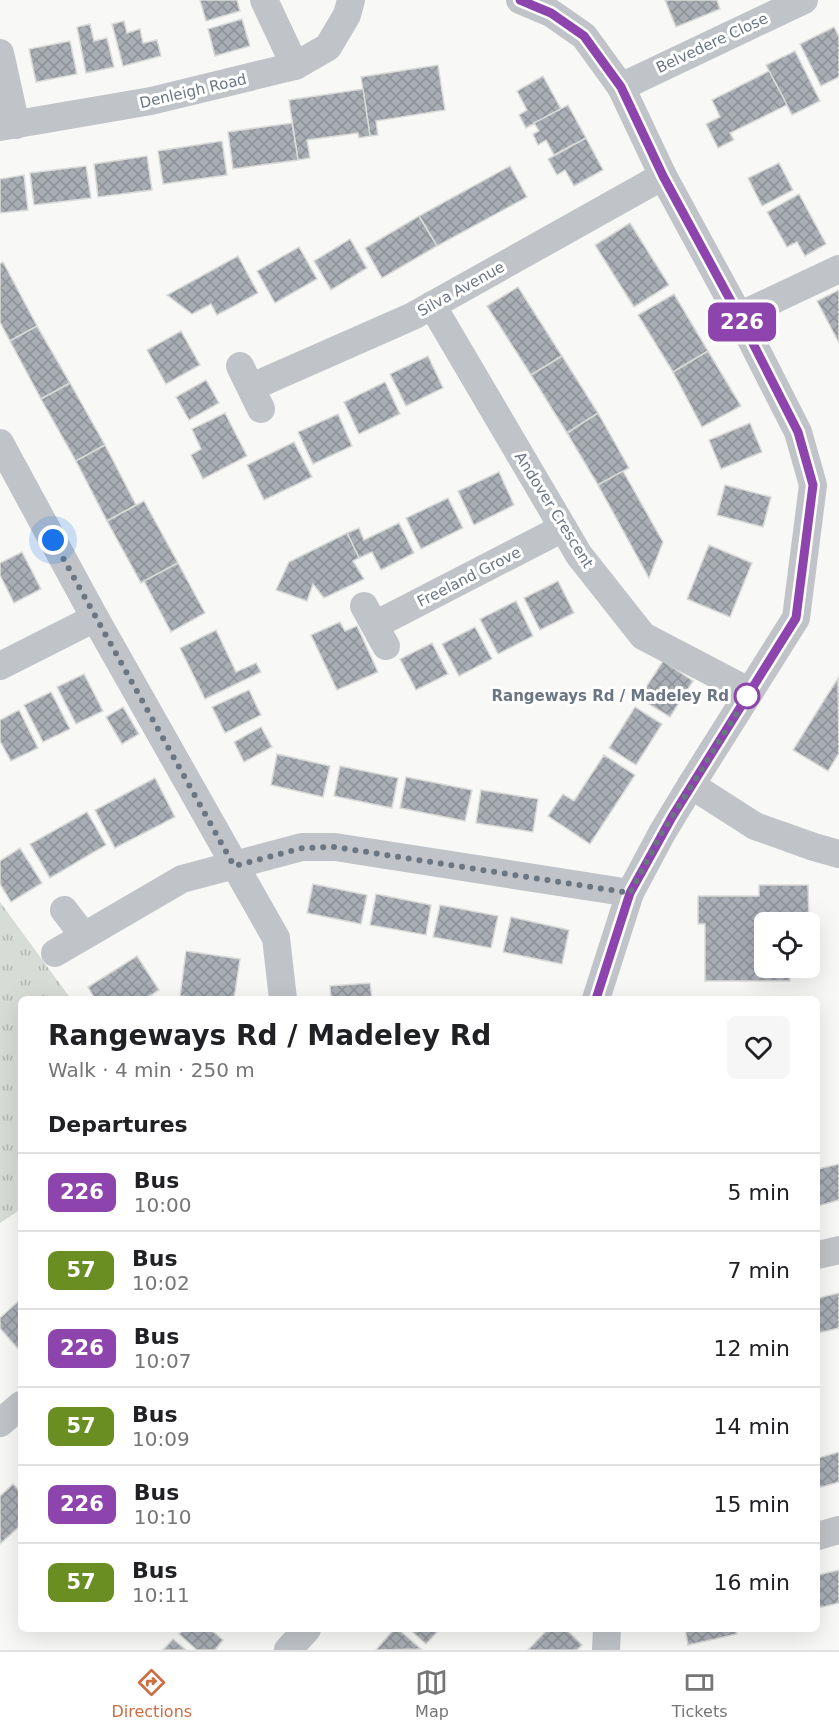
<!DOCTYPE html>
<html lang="en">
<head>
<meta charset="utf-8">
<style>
	:root { --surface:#fff; --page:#f6f6f6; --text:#202124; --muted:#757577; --line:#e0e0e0; --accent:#cd6d41 }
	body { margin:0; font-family:"DejaVu Sans",sans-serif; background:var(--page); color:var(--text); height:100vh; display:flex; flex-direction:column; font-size:22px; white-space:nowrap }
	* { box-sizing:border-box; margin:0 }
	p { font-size:20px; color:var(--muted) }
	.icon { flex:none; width:33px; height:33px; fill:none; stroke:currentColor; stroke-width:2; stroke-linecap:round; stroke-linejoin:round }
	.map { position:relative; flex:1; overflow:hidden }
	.drawer { position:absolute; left:18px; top:996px; width:802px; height:636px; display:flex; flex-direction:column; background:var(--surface); border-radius:9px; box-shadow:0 6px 24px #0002 }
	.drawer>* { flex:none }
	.badge { padding:0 12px; border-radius:9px; font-size:21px; line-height:39px }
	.tools { position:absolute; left:754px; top:912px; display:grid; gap:12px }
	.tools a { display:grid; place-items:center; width:66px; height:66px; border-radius:9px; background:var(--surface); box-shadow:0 6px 24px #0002; font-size:30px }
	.you { position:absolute; width:30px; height:30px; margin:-15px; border:4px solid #fff; border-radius:50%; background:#1a73e8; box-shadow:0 0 0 9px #1a73e833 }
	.map>.badge { position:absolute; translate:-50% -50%; box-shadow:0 0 0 3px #fff }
	h2 { padding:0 30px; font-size:22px; line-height:54px }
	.round { display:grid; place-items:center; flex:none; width:63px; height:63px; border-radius:9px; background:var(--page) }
	.head { display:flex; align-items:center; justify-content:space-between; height:102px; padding:0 30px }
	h1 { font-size:28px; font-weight:800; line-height:45px }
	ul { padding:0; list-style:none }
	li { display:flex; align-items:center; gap:18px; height:78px; padding:0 30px; border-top:2px solid var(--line) }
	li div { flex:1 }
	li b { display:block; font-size:22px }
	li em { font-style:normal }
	li .badge { min-width:66px; font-weight:700; text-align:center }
	.tab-bar { display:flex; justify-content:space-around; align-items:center; height:84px; border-top:2px solid var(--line); background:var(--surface); font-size:16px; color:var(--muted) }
	.tab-bar a { display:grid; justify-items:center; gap:3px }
	.tab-bar .selected { color:var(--accent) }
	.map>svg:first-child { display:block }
	.grass { fill:url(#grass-tufts) }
	.building { fill:url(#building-cross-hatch); stroke:#dadad8; stroke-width:1.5 }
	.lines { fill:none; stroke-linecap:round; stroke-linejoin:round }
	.minor { stroke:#c0c3c7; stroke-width:28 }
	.line-casing { stroke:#fff; stroke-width:14 }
	.line { stroke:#8e44ad; stroke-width:9 }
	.walk { stroke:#6b7683; stroke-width:6; stroke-dasharray:0 10.8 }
	.stop-dot { fill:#fff; stroke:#8e44ad; stroke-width:3 }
	.labels { text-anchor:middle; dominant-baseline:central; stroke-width:6; stroke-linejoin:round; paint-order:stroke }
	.street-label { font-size:15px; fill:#6b7683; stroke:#fff }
	.stop-label { font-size:15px; font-weight:bold; fill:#6b7683; stroke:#fff; text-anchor:end }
</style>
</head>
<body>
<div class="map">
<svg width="839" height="1650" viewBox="0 0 839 1650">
	<defs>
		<pattern id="grass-tufts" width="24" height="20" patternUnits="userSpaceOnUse" patternTransform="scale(1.5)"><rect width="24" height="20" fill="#d8dcd6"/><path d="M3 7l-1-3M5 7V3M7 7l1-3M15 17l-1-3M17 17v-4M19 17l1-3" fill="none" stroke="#b3b7b3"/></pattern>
		<pattern id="building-cross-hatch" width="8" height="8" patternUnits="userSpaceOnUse" patternTransform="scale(1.5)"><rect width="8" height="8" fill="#a8aeb4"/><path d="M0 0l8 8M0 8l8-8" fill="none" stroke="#8d9298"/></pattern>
	</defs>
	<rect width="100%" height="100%" fill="#f8f8f6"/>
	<path class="grass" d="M0,902l71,97h-50v210l-21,14z"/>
	<g class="building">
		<path d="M200,0h37l3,11 -34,10z"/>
		<path d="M665,0h52l3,9 -44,18z"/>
		<path d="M242,19l8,27 -35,10 -7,-27z"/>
		<path d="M124,21l3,12 13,-4 3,14 14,-3 4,16 -38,10 -11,-42z"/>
		<path d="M90,24l4,17 13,-3 7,29 -28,6 -9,-46z"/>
		<path d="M834,27l5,10v40l-18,9 -21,-42z"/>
		<path d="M70,41l7,33 -41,8 -7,-33z"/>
		<path d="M795,51l25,50 -28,14 -26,-50z"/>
		<path d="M438,65l7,45 -69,11 2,14 -8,1 -9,-59z"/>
		<path d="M769,71l18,34 -57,28 4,7 -16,8 -12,-24 14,-7 -8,-17z"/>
		<path d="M543,76l18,33 -35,19 -7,-13 8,-5 -10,-19z"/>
		<path d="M363,89l7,47 -11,2 -1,-5 -51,7 3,18 -12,2 -9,-60z"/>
		<path d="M568,105l18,33 -32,17 -8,-15 -8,5 -5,-11 6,-3 -5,-8z"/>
		<path d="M292,123l6,37 -65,9 -5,-37z"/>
		<path d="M586,138l17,32 -29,16 -9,-16 -8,5 -9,-16z"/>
		<path d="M222,141l5,34 -64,9 -5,-33z"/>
		<path d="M147,156l5,34 -54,7 -4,-33z"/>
		<path d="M779,163l14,27 -31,16 -14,-28z"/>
		<path d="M86,166l5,32 -57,7 -4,-32z"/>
		<path d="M510,166l17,31 -90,49 -18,-30z"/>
		<path d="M24,175l4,35 -28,3v-34z"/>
		<path d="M799,194l27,50 -21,12 -8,-14 -10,5 -20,-35z"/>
		<path d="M419,216l18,30 -55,32 -17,-30z"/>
		<path d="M630,223l39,62 -35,22 -39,-62z"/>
		<path d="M350,239l17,29 -36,22 -17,-29z"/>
		<path d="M299,247l18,32 -42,24 -18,-32z"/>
		<path d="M238,256l20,37 -41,22 -6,-11 -19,10 -25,-19z"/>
		<path d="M3,262l34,64 -27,15 -10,-19v-58z"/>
		<path d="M518,287l44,69 -31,19 -44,-69z"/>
		<path d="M839,290v53l-22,-42z"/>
		<path d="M674,294l34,57 -35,21 -35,-57z"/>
		<path d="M37,326l33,57 -29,16 -31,-58z"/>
		<path d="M181,331l19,34 -34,19 -19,-34z"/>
		<path d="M708,351l33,55 -39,21 -29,-55z"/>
		<path d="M428,356l15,32 -37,18 -16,-32z"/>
		<path d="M562,356l36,57 -31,20 -36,-58z"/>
		<path d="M206,380l13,23 -30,17 -13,-23z"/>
		<path d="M385,382l15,32 -41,20 -15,-32z"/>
		<path d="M70,383l35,62 -29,16 -35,-62z"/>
		<path d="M225,413l22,43 -44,23 -12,-24 10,-6 -9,-20z"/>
		<path d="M598,413l31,55 -31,17 -31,-52z"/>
		<path d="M338,414l14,32 -39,18 -15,-32z"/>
		<path d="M750,423l12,29 -41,17 -12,-29z"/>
		<path d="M294,442l18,35 -48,23 -17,-35z"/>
		<path d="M105,445l31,60 -29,16 -31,-60z"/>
		<path d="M623,471l40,71 -14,36 -51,-93z"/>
		<path d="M499,472l15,33 -40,20 -16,-34z"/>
		<path d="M725,485l46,12 -8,30 -46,-12z"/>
		<path d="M448,498l15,30 -42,21 -15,-31z"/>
		<path d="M144,501l34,62 -37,20 -34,-62z"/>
		<path d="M399,523l15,30 -33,17 -9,-18 -13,6 -12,-25 12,-5 5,12z"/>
		<path d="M347,533l12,25 -6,3 11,18 -40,19 -11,-14 -6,17 -31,-11 13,-28z"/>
		<path d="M709,545l43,18 -22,54 -43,-18z"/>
		<path d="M22,552l19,37 -27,14 -14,-28v-12z"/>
		<path d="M178,563l27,50 -34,19 -27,-51z"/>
		<path d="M558,581l16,32 -34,17 -16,-32z"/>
		<path d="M516,601l17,35 -35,18 -18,-35z"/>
		<path d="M340,622l5,9 12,-5 21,46 -41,18 -26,-55z"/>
		<path d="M475,627l17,32 -33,17 -17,-32z"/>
		<path d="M216,630l20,42 20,-9 5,9 -56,27 -25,-51z"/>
		<path d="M432,643l16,31 -32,16 -16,-31z"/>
		<path d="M663,661l30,20 -23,36 -31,-19z"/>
		<path d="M84,674l19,37 -27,13 -19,-37z"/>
		<path d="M838,678l1,75 -11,18 -35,-21z"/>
		<path d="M249,690l12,25 -36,18 -13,-26z"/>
		<path d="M51,692l19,37 -27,13 -19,-37z"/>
		<path d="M123,707l16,27 -17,10 -16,-27z"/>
		<path d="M635,707l27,17 -26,41 -27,-17z"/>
		<path d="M19,710l19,38 -27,13 -11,-20v-21z"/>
		<path d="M261,727l11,20 -28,15 -10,-20z"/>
		<path d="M277,754l53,12 -7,31 -52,-12z"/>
		<path d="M604,755l31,20 -45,69 -42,-28 15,-22 11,7z"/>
		<path d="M340,766l58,12 -6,30 -58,-12z"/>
		<path d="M406,777l66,13 -7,31 -65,-13z"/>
		<path d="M155,778l20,39 -60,31 -20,-38z"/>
		<path d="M481,790l57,9 -5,33 -57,-9z"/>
		<path d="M87,812l19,33 -56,33 -20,-34z"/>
		<path d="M20,848l22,35 -31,19 -11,-18v-23z"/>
		<path d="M313,884l54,11 -6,29 -54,-11z"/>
		<path d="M759,885h49l1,37h-44v46h25v13h-85v-57h-7v-28h61z"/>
		<path d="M376,894l55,11 -5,30 -56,-10z"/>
		<path d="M440,905l58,11 -7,32 -58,-11z"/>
		<path d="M511,917l58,13 -7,34 -59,-12z"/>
		<path d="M186,951l54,8 -6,40h-33l-21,-3z"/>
		<path d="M137,956l22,34 -14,9h-50l-7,-12z"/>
		<path d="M370,983l2,16h-41l-1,-13z"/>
		<path d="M839,1164v36l-21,6v-37z"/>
		<path d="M839,1293v35l-21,5v-35z"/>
		<path d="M21,1299v49l-2,2 -19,-22v-10z"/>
		<path d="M839,1452v30l-21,6v-30z"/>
		<path d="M13,1484l8,8v33l-21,19v-48z"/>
		<path d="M839,1570v33l-21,5v-33z"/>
		<path d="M184,1629h26l13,11 -8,10h-18l-18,-16z"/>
		<path d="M394,1629h4l23,20 -45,1z"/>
		<path d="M409,1629h31l-14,15z"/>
		<path d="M548,1629h18l16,16 -5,5h-49z"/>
		<path d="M685,1629h51l1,5 -49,11z"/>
		<path d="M173,1639l13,11h-23z"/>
	</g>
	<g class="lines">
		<g class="minor">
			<path d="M264,0l31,66"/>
			<path d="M520,0l31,13 33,23 37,51 42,89 76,140 59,116 15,53 -17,133 -105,167 -29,48 -32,60 -34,106"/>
			<path d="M0,53l16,72"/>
			<path d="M621,87l183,-87"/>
			<path d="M0,127l151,-26 144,-35 33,-19 19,-32 4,-15"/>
			<path d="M432,305l147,250 64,81 107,56"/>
			<path d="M739,316l100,-47"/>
			<path d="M240,366l21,43"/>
			<path d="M252,387l161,-71 250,-140"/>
			<path d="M0,443l95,175 181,320 7,61"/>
			<path d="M364,606l22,40"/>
			<path d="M375,625l188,-97"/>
			<path d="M0,666l95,-48"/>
			<path d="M691,785l64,41 59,21 25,7"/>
			<path d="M64,910l20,26"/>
			<path d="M55,953l127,-74 120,-32h33l295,46"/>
			<path d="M818,1255l21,-5"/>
			<path d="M0,1423l21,-18"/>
			<path d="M818,1536l21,-6"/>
			<path d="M288,1650l19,-21"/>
			<path d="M606,1650l1,-21"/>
		</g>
	</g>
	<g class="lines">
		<g class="line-casing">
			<path id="line" d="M520,0l31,13 33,23 37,51 42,89 76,140 59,116 15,53 -17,133 -124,199 -42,76 -34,106"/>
		</g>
		<use href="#line" class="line"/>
		<path class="walk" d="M53,540l181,326 69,-18 32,-1 295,46 32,-60 88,-141 -3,4"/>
	</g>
	<circle class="stop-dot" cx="747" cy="696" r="12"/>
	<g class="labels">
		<g class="street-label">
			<text transform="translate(712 43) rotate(-25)">Belvedere Close</text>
			<text transform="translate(193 91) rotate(-13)">Denleigh Road</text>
			<text transform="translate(461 289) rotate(-29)">Silva Avenue</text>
			<text transform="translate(554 510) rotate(58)">Andover Crescent</text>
			<text transform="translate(469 577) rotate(-27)">Freeland Grove</text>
		</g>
		<g class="stop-label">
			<text x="729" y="696">Rangeways Rd / Madeley Rd</text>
		</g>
	</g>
</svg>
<div class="tools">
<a><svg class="icon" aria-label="locate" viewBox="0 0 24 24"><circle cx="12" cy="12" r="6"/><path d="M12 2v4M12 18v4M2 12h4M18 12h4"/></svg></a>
</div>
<div class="you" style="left:53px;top:540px"></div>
<b class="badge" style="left:742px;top:322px;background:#8e44ad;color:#fff">226</b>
<section class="drawer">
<div class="head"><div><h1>Rangeways Rd / Madeley Rd</h1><p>Walk · 4 min · 250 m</p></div><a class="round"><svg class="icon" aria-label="heart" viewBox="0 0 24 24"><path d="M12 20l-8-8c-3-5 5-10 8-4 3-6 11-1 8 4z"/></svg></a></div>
<h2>Departures</h2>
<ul>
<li><span class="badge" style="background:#8e44ad;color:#fff">226</span><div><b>Bus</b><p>10:00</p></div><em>5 min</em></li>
<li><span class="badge" style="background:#6b8e23;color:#fff">57</span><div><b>Bus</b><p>10:02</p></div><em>7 min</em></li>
<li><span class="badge" style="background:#8e44ad;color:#fff">226</span><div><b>Bus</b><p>10:07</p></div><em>12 min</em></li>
<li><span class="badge" style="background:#6b8e23;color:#fff">57</span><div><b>Bus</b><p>10:09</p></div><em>14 min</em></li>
<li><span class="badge" style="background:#8e44ad;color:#fff">226</span><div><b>Bus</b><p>10:10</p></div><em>15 min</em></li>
<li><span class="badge" style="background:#6b8e23;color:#fff">57</span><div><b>Bus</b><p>10:11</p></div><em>16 min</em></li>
</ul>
</section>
</div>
<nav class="tab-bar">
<a class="selected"><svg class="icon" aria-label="directions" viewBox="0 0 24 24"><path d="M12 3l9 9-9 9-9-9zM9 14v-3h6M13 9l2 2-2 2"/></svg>Directions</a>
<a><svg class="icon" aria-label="map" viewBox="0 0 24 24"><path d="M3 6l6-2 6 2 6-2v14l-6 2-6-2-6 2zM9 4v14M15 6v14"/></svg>Map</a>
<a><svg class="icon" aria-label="tickets" viewBox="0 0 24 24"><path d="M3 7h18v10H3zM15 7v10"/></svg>Tickets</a>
</nav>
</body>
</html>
